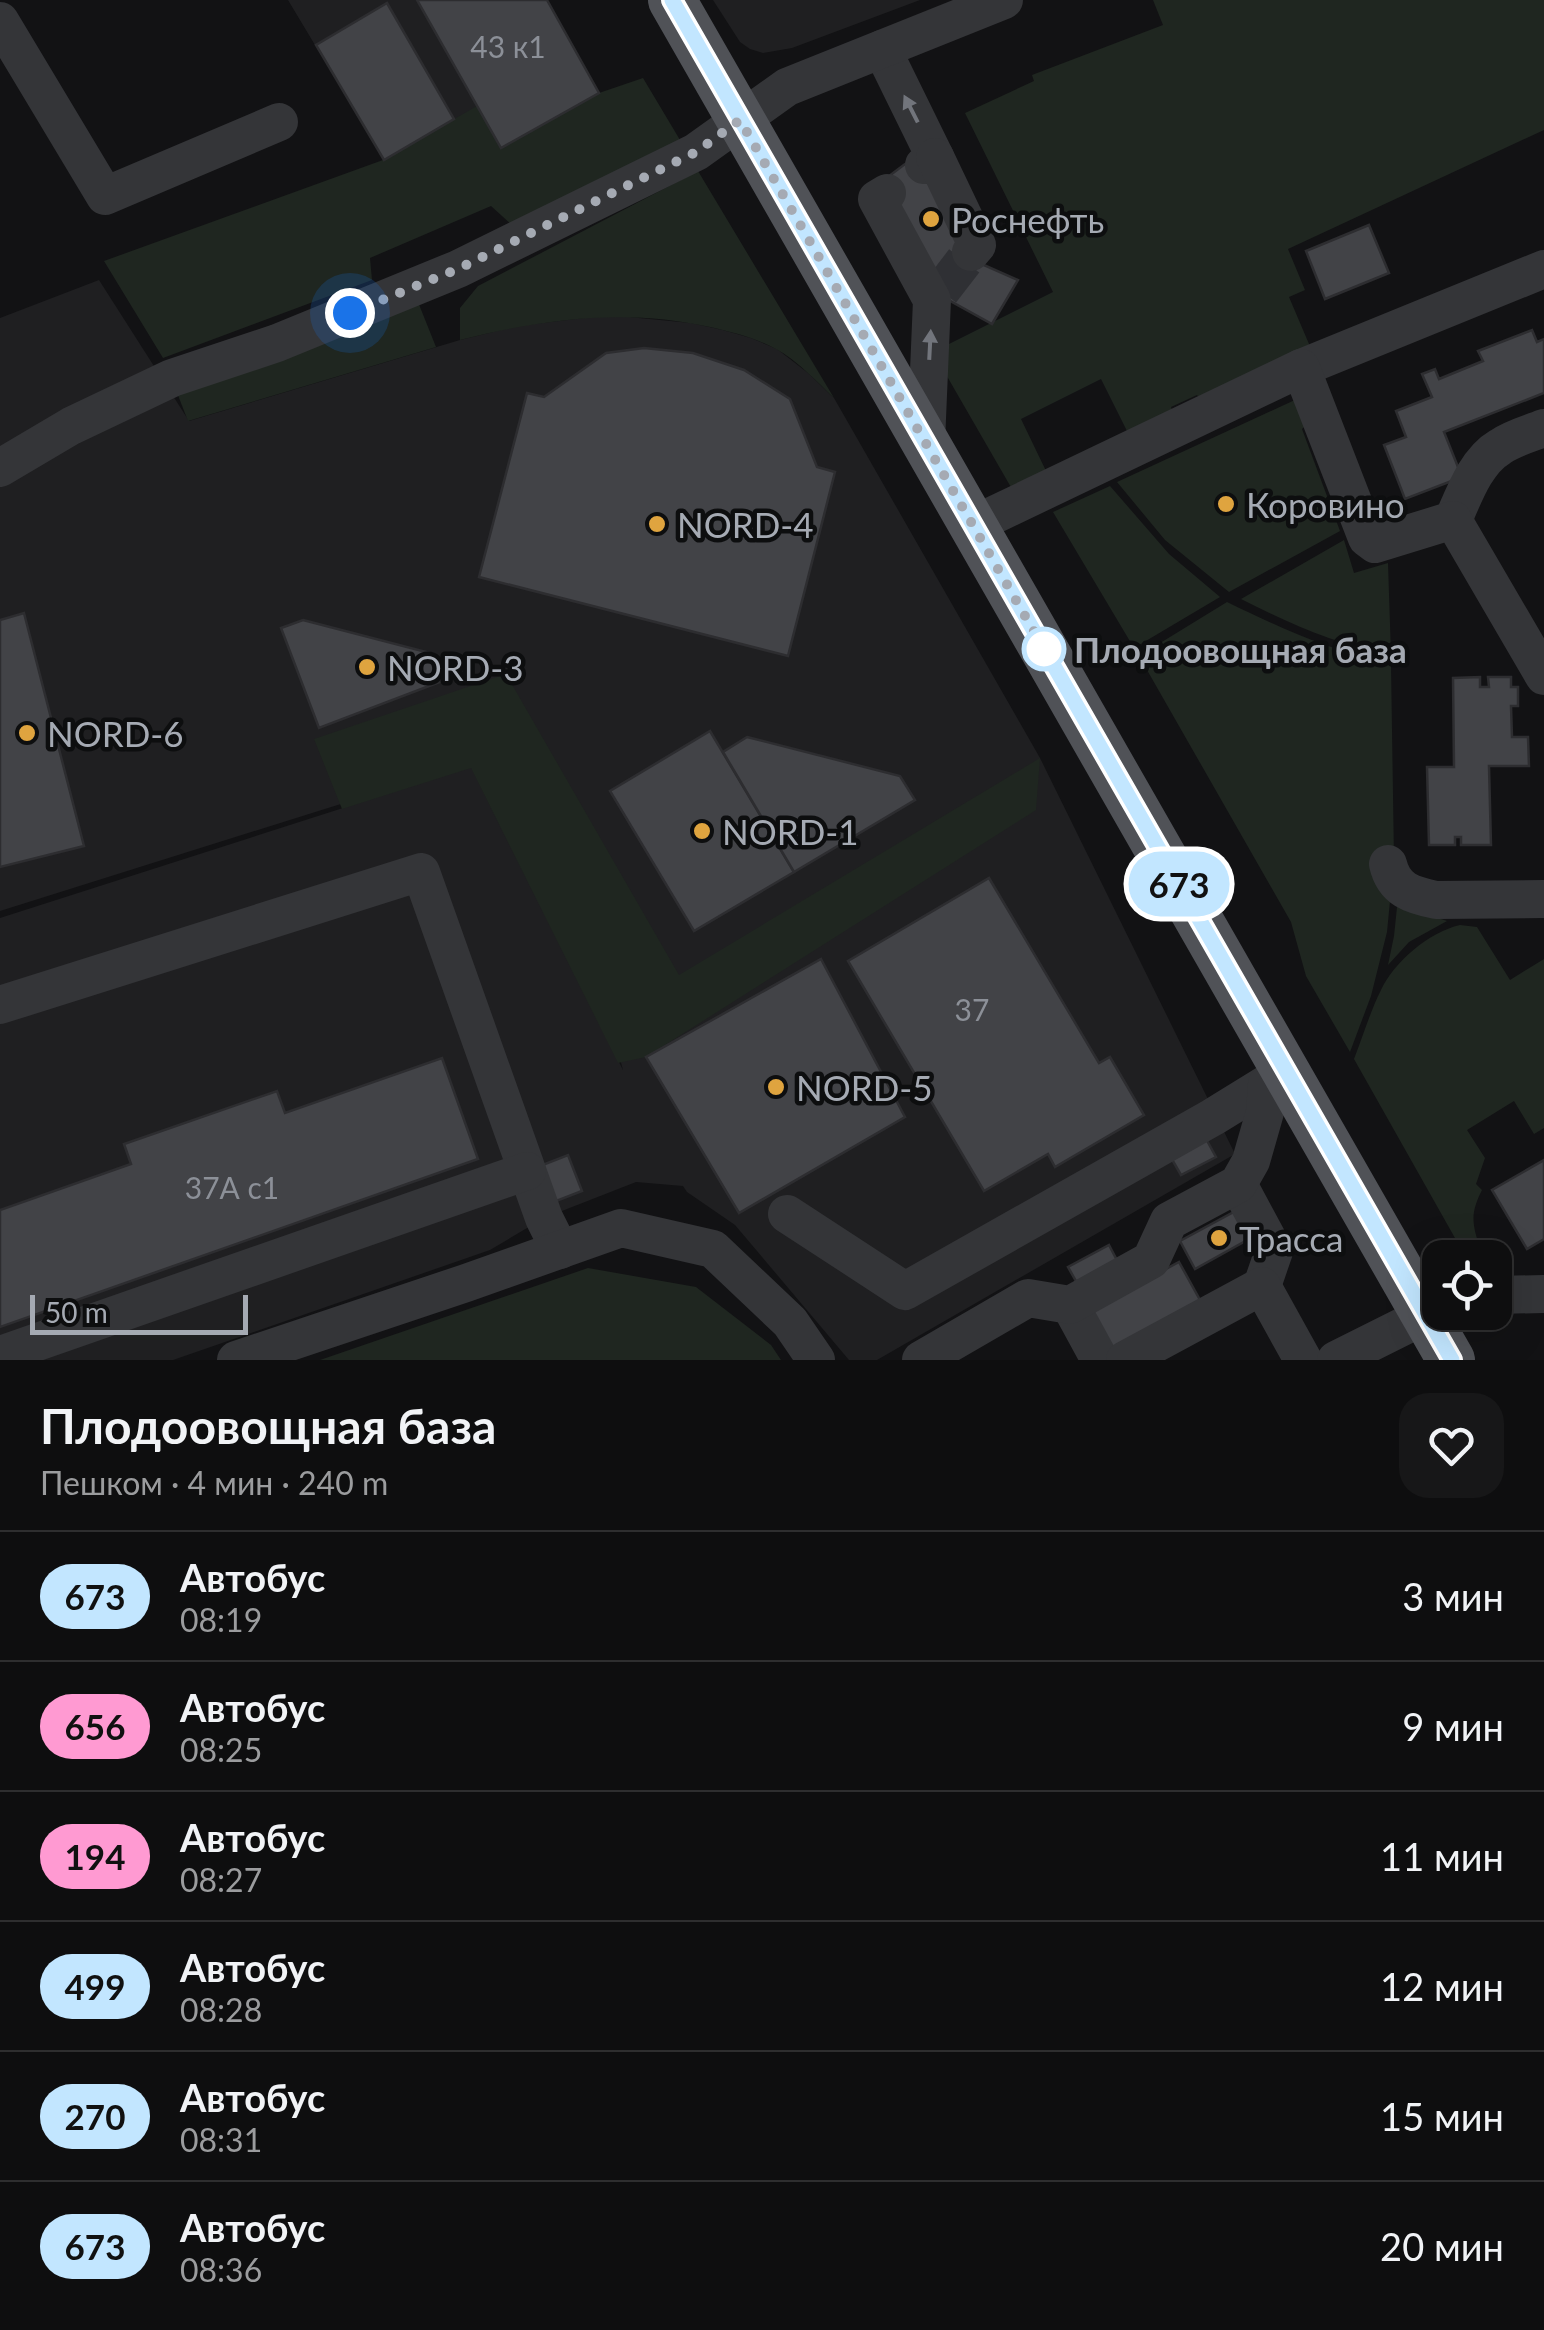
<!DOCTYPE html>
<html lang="ru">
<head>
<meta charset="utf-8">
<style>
	:root { --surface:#0e0e0f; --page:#171718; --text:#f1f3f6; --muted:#9b9c9e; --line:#2e2e2f }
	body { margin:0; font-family:Lato,sans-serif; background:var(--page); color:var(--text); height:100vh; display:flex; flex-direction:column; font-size:38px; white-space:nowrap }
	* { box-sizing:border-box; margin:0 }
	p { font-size:32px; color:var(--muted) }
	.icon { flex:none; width:55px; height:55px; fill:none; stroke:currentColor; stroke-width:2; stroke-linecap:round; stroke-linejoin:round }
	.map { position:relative; height:1360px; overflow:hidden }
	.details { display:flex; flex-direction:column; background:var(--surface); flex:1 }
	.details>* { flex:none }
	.badge { padding:0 20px; border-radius:32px; font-size:35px; line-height:65px }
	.controls { position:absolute; left:1422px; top:1240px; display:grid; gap:20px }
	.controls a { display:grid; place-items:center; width:90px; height:90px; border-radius:20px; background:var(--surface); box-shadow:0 10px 40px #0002,0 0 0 2px var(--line); font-size:50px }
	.scale { position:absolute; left:30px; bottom:25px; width:218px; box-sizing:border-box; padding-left:10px; border:5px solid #a5aab3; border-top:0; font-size:28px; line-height:35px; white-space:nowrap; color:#a5aab3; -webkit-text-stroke:8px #0d0e0f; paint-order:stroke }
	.you { position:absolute; width:50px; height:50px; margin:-25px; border:8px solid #fff; border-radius:50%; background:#1a73e8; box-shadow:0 0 0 15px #1a73e833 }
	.map>.badge { position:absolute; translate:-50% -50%; box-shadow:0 0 0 5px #fff }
	.round { display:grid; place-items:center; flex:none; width:105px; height:105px; border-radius:30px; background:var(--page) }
	.head { display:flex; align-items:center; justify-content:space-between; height:170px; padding:0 40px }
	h1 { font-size:48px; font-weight:700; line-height:75px }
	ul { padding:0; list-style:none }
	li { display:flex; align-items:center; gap:30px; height:130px; padding:0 40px; border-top:2px solid var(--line) }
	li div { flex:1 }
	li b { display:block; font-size:38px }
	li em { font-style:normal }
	li .badge { min-width:110px; font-weight:700; text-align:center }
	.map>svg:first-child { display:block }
	.built { fill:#1f1f21 }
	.green { fill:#1f2620 }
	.building { fill:#424347; stroke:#2d2d30; stroke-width:2.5 }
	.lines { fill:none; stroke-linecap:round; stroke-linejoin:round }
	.minor-tunnel { stroke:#2f3034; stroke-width:38; stroke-dasharray:38 19; stroke-linecap:butt }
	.minor { stroke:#343538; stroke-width:38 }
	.major { stroke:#505257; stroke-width:48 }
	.oneway { fill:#72757c }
	.line-casing { stroke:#fff; stroke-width:22 }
	.line { stroke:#c2e6ff; stroke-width:15 }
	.walk { stroke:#a5aab3; stroke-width:10; stroke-dasharray:0 18 }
	.poi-dot { fill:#dfa43f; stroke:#0d0e0f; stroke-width:4 }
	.stop-dot { fill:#fff; stroke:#c2e6ff; stroke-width:5 }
	.labels { text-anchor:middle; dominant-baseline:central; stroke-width:9; stroke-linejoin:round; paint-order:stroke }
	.number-label { font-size:30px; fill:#8c9098 }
	.poi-label { font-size:35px; fill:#a5aab3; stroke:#0d0e0f; text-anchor:start }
	.stop-label { font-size:35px; font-weight:bold; fill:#a5aab3; stroke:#0d0e0f; text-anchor:start }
</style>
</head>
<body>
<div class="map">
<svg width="1544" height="1360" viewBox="0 0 1544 1360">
	<rect width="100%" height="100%" fill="#121214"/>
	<g class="built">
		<path d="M288,0h259l52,93 -98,55 -47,-29 -70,41z"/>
		<path d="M713,0h207l-128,48 -29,5 -13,-4 -10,-7z"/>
		<path d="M99,280l90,141 271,-81 57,-14 91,-11 83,8 32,7 28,8 26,11 31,24 26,25 206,360 195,396 -358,206h-28l-114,-135 -48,-33 -4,-6 -47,-4 -92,36 -54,32 -317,110h-173v-442l471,-151 152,303 -88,-327 -535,168v-593z"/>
	</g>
	<g class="green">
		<path d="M1153,0h391v130l-256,119 17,41 -16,7 23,54 -110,51 -5,-7 -26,12 3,8 -46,18 -27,-54 -80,40 26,54 -35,16 -79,-137 120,-60 -88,-179 69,-32 -2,-6 131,-50z"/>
		<path d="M643,78l40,67 -170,81 -22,-20 -121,52 2,22 -209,78 -59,-97 279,-101 94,-54 24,42 98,-55z"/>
		<path d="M698,171l136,227c-18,-17 -36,-37 -58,-49 -20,-11 -44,-17 -66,-22 -85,-19 -167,-8 -250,13v-32l18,-22z"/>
		<path d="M418,302l18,45 -248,74 -14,-36z"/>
		<path d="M1310,393l7,21 -15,15 38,102 -111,61 -64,-52 -48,-58z"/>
		<path d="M1110,486l59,68 51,43 -86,51 -81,-136z"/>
		<path d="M1344,540l10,33 34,-10 3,92c-54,-10 -101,-31 -150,-56z"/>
		<path d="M1227,602c58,28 101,48 164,62l3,196 -7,72 -16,64 -21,56 -44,-76 -15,-54 -152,-266z"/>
		<path d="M506,674l173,301 361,-217 -4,52 -390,247 -28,6 -147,-295 -129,41 -28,-70z"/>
		<path d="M1399,888l27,26 21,7 -38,21 -21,23 6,-29z"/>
		<path d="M1460,925l17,2 33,53 34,-21v169l-10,6 -20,-33 -47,29 18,28 -9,26 6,6c-12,24 -10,33 -2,58v5l-4,3 -12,-2 -110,-195c9,-23 16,-47 27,-69 13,-28 48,-58 79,-65z"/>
		<path d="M588,1268l108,19 75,58 10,15h-461z"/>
	</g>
	<g class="building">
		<path d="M417,0h130l52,93 -98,55z"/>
		<path d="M387,3l67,116 -70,41 -68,-115z"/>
		<path d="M921,157l56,105 41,18 -26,44 -47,-26 -64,-116 24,-18z"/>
		<path d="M1369,225l20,48 -64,26 -19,-48z"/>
		<path d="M1532,330l5,12 7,-3v54l-100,39 18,45 -57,22 -21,-54 22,-8 -10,-26 36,-14 -10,-23 13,-5 4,10 44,-18 -5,-10z"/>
		<path d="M644,348l49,5 51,17 46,29 27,68 18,5 -47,184 -309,-79 48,-184 17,4 62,-44z"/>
		<path d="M24,613l60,233 -84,21v-247z"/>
		<path d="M303,620l131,34 11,26 -126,48 -38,-100z"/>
		<path d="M1480,677v10h9l-1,-10h23v10h7v19h-7l1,31h16l1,29h-40l2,79h-30v-8h-6v8h-26l-2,-78h27l-1,-89z"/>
		<path d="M710,731l84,141 -100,59 -84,-140z"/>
		<path d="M747,737l153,39 15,24 -121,72 -71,-120z"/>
		<path d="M989,878l110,185 11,-6 34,58 -89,52 -7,-13 -64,37 -136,-230z"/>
		<path d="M821,959l84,158 -166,96 -93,-156z"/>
		<path d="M442,1058l36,101 -478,168v-117l131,-46 -7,-20 153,-53 8,22z"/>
		<path d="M1205,1137l11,20 -35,18 -11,-19z"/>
		<path d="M568,1155l14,36 -41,16 -14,-36z"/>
		<path d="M1544,1160v79l-17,10 -35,-59z"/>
		<path d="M1243,1207l15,27 -63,35 -15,-28z"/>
		<path d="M1109,1245l12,23 -40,22 -13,-23z"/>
		<path d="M1179,1262l21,38 -88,48 -21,-39z"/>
	</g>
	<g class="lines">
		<path class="minor-tunnel" d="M941,291l30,-39"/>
		<g class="minor">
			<path d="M0,21l105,175 174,-74"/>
			<path d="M882,49l53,108 -11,8"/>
			<path d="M935,157l42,88 -6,7"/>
			<path d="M887,193l-10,6 55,101 -6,142"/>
			<path d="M1301,368l243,-99"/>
			<path d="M0,468l71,-42 101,-48 105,-35 181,-74 238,-117 91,-65 217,-87"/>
			<path d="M1453,520c11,-25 23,-59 47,-73 13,-9 29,-13 44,-19"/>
			<path d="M973,525l328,-157 66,170 8,6 78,-24 91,156"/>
			<path d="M1388,864c6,26 24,31 48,36l108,-1"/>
			<path d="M0,1005l421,-133 123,346 16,32"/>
			<path d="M1238,1184l36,67 -12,35"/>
			<path d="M787,1214l118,77 308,-174 73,-45"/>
			<path d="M1495,1295l49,-1"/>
			<path d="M1070,1305l30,55"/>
			<path d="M0,1355l527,-184"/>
			<path d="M236,1360l230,-77 155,-55 92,21 77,73 26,38"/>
			<path d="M921,1360l107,-62 42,7 81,-45 18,-39 69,-37 13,-23 14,-49 2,-28"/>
			<path d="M1125,1360l137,-74 41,74"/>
			<path d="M1336,1360l90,-45 14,-5"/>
		</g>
		<path class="major" d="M672,0l779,1360"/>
	</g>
	<defs><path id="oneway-solid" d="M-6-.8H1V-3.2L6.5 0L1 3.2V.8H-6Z" transform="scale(2.5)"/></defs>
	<g class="oneway">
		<use href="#oneway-solid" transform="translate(911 109) rotate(-117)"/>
		<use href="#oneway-solid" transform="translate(930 345) rotate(-87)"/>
	</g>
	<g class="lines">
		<g class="line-casing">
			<path id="line" d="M672,0l780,1360"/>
		</g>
		<use href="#line" class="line"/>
		<path class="walk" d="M350,313l108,-44 136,-67 102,-50 44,-32 304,529"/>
	</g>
	<g class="poi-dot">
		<circle cx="931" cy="219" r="10"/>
		<circle cx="1226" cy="504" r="10"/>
		<circle cx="657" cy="524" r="10"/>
		<circle cx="367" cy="667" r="10"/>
		<circle cx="27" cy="733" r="10"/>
		<circle cx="702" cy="831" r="10"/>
		<circle cx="776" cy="1087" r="10"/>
		<circle cx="1219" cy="1238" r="10"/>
	</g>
	<circle class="stop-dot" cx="1044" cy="649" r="20"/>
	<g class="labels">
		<g class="number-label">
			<text x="508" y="46">43 к1</text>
			<text x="972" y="1009">37</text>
			<text x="232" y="1187">37А с1</text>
		</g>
		<g class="poi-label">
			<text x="951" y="219">Роснефть</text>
			<text x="1246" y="504">Коровино</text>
			<text x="677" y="524">NORD-4</text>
			<text x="387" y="667">NORD-3</text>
			<text x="47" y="733">NORD-6</text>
			<text x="722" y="831">NORD-1</text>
			<text x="796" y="1087">NORD-5</text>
			<text x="1239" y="1238">Трасса</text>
		</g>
		<g class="stop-label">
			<text x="1074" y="649">Плодоовощная база</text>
		</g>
	</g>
</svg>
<div class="controls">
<a><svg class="icon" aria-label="locate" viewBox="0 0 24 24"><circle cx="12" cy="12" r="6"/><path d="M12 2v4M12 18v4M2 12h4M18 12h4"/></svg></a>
</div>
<div class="scale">50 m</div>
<div class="you" style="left:350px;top:313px"></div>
<b class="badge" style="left:1179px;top:884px;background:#c2e6ff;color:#111">673</b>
</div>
<section class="details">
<div class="head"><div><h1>Плодоовощная база</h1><p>Пешком · 4 мин · 240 m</p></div><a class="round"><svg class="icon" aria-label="heart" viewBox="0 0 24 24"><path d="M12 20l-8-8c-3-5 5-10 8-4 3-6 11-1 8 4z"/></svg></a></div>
<ul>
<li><span class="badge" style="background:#c2e6ff;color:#111">673</span><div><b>Автобус</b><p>08:19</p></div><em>3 мин</em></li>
<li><span class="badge" style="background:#ff9ad2;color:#111">656</span><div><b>Автобус</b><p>08:25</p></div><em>9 мин</em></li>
<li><span class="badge" style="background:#ff9ad2;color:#111">194</span><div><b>Автобус</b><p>08:27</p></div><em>11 мин</em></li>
<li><span class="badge" style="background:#c2e6ff;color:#111">499</span><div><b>Автобус</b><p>08:28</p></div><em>12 мин</em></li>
<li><span class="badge" style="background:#c2e6ff;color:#111">270</span><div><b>Автобус</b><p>08:31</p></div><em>15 мин</em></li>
<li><span class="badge" style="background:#c2e6ff;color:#111">673</span><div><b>Автобус</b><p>08:36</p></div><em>20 мин</em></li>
</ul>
</section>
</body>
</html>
